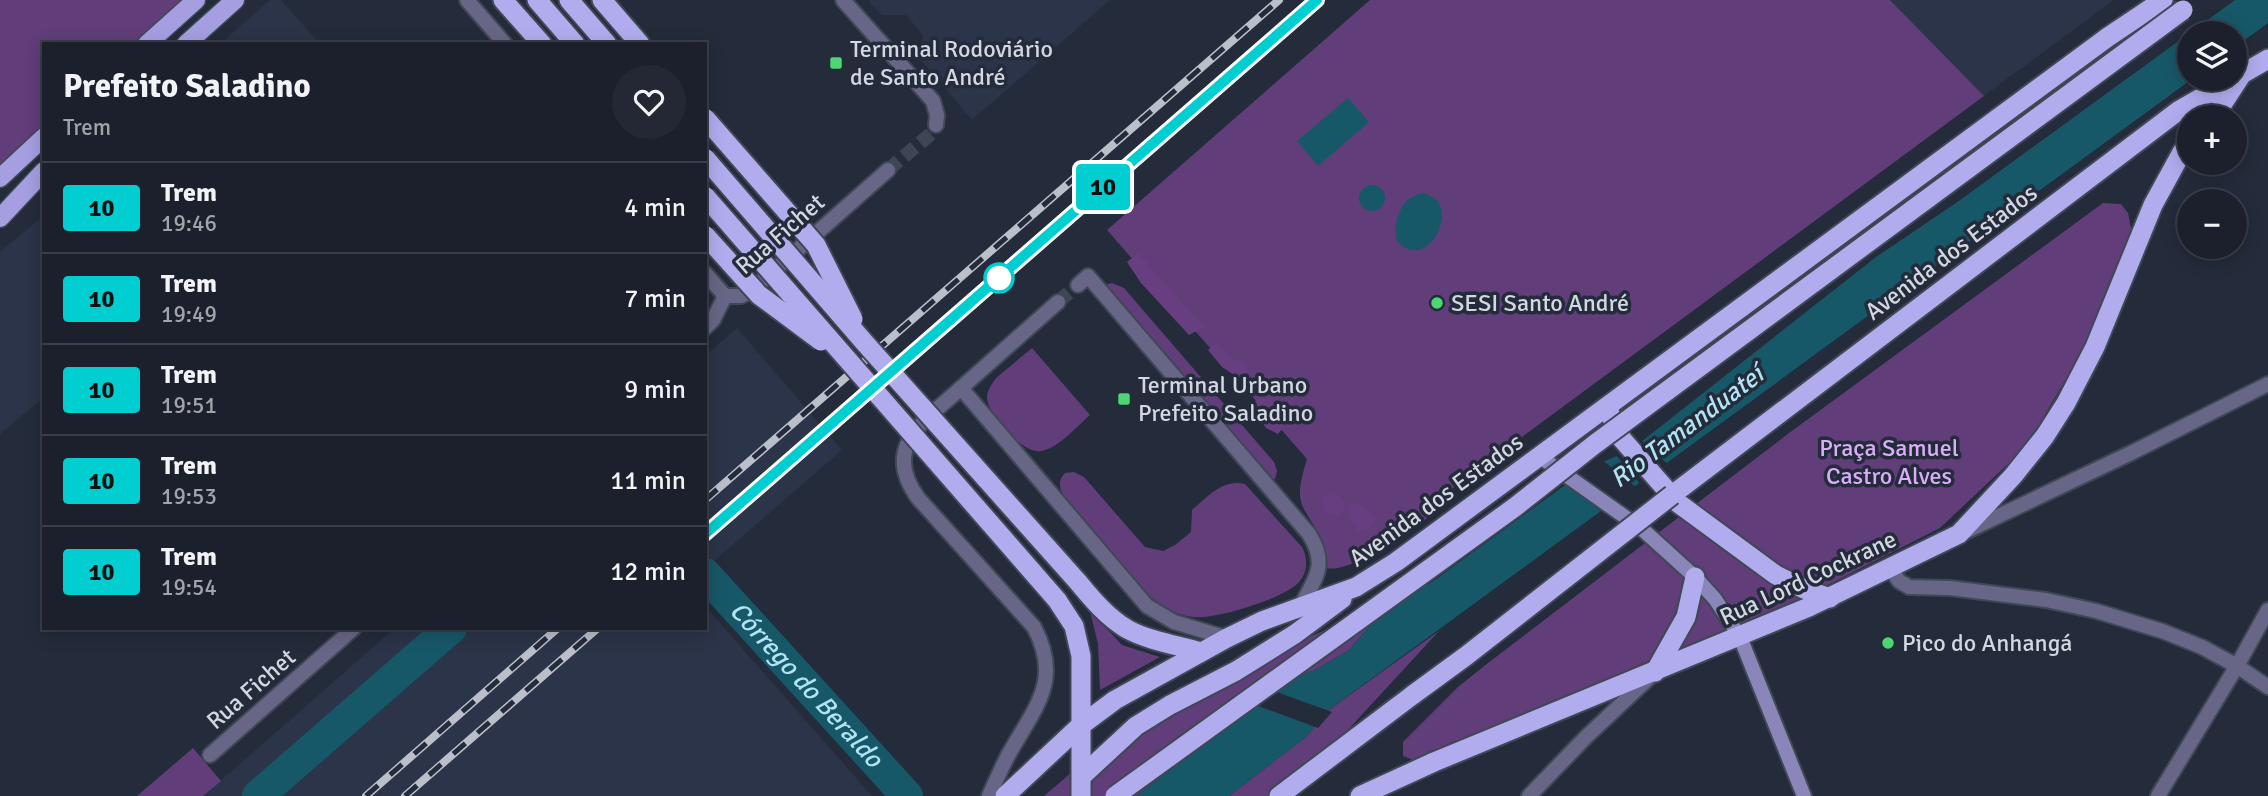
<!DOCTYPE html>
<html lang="pt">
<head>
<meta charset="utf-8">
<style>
	:root { --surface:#1b202c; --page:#242834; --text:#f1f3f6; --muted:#a0a3a9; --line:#393e48 }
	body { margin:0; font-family:Signika,sans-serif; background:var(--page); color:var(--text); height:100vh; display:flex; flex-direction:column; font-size:26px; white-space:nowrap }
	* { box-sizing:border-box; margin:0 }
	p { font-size:23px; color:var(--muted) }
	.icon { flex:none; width:38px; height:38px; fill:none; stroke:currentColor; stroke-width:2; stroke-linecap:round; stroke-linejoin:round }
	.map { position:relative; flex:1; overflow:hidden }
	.drawer { position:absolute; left:42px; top:42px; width:665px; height:588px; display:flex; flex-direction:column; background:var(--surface); border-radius:0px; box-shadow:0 4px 18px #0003,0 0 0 2px var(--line) }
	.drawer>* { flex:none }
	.badge { padding:0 14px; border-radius:5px; font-size:24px; line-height:46px }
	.tools { position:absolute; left:2177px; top:21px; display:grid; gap:14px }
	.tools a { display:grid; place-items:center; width:70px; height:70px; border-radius:50%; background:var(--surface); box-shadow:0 4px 18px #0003,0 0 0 2px var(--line); font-size:35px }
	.map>.badge { position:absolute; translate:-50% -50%; box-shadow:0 0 0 4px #fff }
	.round { display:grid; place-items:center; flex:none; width:74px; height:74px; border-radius:37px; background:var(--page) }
	.overview { display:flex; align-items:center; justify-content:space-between; height:119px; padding:0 21px }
	h1 { font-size:33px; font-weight:800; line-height:52px }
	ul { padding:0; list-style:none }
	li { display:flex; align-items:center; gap:21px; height:91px; padding:0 21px; border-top:2px solid var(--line) }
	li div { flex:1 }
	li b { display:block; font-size:26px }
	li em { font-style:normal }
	li .badge { min-width:77px; font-weight:700; text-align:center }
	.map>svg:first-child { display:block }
	.built { fill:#2b3448 }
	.green { fill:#613d79 }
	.forest { fill:#673f81 }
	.water { fill:#175868 }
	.pier { fill:#242b3a }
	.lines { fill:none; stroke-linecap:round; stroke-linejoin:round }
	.river { stroke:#175868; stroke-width:32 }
	.minor-tunnel { stroke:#3e4553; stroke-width:14; stroke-dasharray:14 7; stroke-linecap:butt }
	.minor-casing { stroke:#404755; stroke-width:18 }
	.secondary-casing { stroke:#404755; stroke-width:18 }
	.primary-casing { stroke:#404755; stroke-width:21 }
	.trunk-casing { stroke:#404755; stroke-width:23 }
	.minor { stroke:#686686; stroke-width:14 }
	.secondary { stroke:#8a86ba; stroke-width:14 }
	.primary { stroke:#a59fe2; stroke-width:18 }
	.trunk { stroke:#b1acee; stroke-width:19 }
	.rail-casing { stroke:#babfca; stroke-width:8 }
	.rail { stroke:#242b3a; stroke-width:5; stroke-dasharray:16; stroke-linecap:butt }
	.trunk-bridge-casing { stroke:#404755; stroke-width:23; stroke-linecap:butt }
	.trunk-bridge { stroke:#b1acee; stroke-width:19 }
	.line-casing { stroke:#fff; stroke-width:16 }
	.line { stroke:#00ced1; stroke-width:10 }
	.poi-dot { fill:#4ed675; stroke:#242b3a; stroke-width:2.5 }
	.stop-dot { fill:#fff; stroke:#00ced1; stroke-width:3.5 }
	.labels { text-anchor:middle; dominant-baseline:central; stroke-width:7; stroke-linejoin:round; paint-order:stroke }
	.poi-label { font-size:24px; fill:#d3d7e1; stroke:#242b3a; text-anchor:start }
	.street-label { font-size:24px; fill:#d3d7e1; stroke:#242b3a }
	.park-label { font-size:24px; fill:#daadf9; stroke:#242b3a }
	.water-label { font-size:26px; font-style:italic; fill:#b0e3f3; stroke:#242b3a }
</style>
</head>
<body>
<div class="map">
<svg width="2268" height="796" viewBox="0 0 2268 796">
	<rect width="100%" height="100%" fill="#242b3a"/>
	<g class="built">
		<path d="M270,0h11l39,44h-100z"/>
		<path d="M871,0h239l-138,120 -52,-61 3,-24 -17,-20h-24l-12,-12z"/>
		<path d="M1890,0h224l-130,96z"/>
		<path d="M44,215v182l-44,37v-182z"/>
		<path d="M737,328l105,122 -137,119v-213z"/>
		<path d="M705,606l167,190h-669l192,-168h310z"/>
	</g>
	<g class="green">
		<path d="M0,0h182l-49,44h-89v80l-44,41z"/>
		<path d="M1370,0h520l94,96 -550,406 2,10c-21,15 -84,62 -109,56 -1,-7 -1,-15 -4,-22 -16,-44 -33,-33 -16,-87l-200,-229z"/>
		<path d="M2103,203l18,1 7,9 4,20 -47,114 -60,101 -85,80 -128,65 -144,65 -255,102 -10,-4v-14l55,-55 30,-24 301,-230z"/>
		<path d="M1112,283l12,5 150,174 3,9 -2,8 -6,-1 -164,-191v-2z"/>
		<path d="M1032,348l58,67c-14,12 -30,32 -48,36 -18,5 -54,-36 -55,-53 0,-8 5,-14 9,-20z"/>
		<path d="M1074,472l10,5 61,70 18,4 12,-6 16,-13 1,-22c17,-14 30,-31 53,-26l57,63c6,11 6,25 -3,35 -13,16 -85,38 -106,35 -18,-2 -33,-11 -47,-24l-83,-98c-4,-8 -5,-15 2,-22z"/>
		<path d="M1390,603l-42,48 -35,20 -19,6 -158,119h-92l28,-24 163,-104z"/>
		<path d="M1090,611l32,34 38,12 -60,33 -2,-46z"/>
		<path d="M1439,631l-152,165h-58l77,-59 20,-25z"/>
		<path d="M193,748l28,33 -18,15h-66z"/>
	</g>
	<g class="forest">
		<path d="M1138,253l66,74 -15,8 -48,-52 -14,-21z"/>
		<path d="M1218,342l16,17 9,2 4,7 -2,5 -11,2 -12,-8 -14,-17z"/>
		<path d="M1260,397l11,2 17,23 -10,12 -12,-6 -15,-23z"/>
		<path d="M1331,495h9l6,13 -8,7 -13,-2 -3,-15z"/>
		<path d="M1350,503c12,0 20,8 27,16l-9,10 -10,2 -9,-13z"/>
	</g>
	<g class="water">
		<path d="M2235,0h33v23l-33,24v-14h-46v46h3l-866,633 -20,25 -77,59h-93l158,-119 19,-6 35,-20 42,-48 42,-21 155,-113 45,-20 244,-192 80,-54z"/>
		<path d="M1348,98l21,24 -51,44 -21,-25z"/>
		<circle cx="1372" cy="198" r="13"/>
		<path d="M1425,193l12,7c17,24 -15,70 -40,41 -5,-20 5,-47 28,-48z"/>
	</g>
	<g class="pier">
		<path d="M1640,439l30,27 -28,20 -28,-33 16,-7z"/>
		<path d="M1601,459l37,30 -28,21 -40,-26 -7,-2 22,-16z"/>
		<path d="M1271,690l61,22 -14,16 -65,-24z"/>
	</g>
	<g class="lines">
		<g class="river">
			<path id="s1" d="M705,574l202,222"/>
			<path d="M258,796l193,-168"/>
		</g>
		<g class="minor-tunnel">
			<path d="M888,170l44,-37 4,-8"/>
			<path d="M1058,302l20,-17"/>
		</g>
		<g class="minor-casing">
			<g id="minor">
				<path d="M467,0l38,44"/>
				<path d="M843,0l90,101 4,14 -1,10"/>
				<path d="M705,273l20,23"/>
				<path d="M1078,285l10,-9 221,258c19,30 7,44 -9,73"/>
				<path d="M725,296h16l10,-5 137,-121"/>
				<path d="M1058,302l-97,86 186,218 27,16 53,16"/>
				<path d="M705,328l8,-8 12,-24"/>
				<path d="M961,388c-35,32 -81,58 -43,110l116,129c28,53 2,79 -24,125 -8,14 -14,29 -21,44"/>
				<path d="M1967,531l164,-78 137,-69"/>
				<path d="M1890,568l9,13 10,6 41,1 96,12 50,11 66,20 40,16 35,19 31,21"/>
				<path d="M210,755l144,-127"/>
				<path d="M1529,796l57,-59 64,-60"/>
				<path d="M2158,796l79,-130 31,-56"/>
			</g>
		</g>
		<g class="secondary-casing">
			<path id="secondary" d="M1539,456l103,73 53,48 20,22 25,38 64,159"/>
		</g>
		<g class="primary-casing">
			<g id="primary">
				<path d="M147,44l49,-44"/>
				<path d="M186,44l49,-44"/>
				<path d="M0,178l44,-41"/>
				<path d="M0,218l44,-47"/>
			</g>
		</g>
		<g class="trunk-casing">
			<g id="trunk">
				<path d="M503,0l39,44"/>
				<path d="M537,0l38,44"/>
				<path d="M569,0l38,44"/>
				<path d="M602,0l38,44"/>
				<path d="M2214,117l26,-40"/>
				<path d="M1610,414l11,24 57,65 98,72 28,14 26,9"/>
				<path d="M1672,495l506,-384 90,-52"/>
				<path d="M1078,582c14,17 29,35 49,47 22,12 50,16 74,23"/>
				<path d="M1057,600l17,26 7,30v140"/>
				<path d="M1655,672l31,-55 9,-40"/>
				<path d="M1082,776l54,-50 34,-21 66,-34 59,-37 47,-35"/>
				<path d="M1005,796l75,-70 35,-26 112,-62 35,-17 94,-34 40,-25 712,-525 55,-37"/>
				<path d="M1279,796l135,-102"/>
				<path d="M1360,796l74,-34 375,-155 150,-73 54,-58 32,-40 21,-33 29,-56 58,-142 29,-53 7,-8"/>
			</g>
		</g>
		<use href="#minor" class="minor"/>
		<use href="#secondary" class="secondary"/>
		<use href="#primary" class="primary"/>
		<use href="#trunk" class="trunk"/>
		<g class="rail-casing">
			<g id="rail">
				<path d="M705,500l574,-500"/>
				<path d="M705,534l612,-534"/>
				<path d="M366,796l192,-168"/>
				<path d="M405,796l193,-168"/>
			</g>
		</g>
		<use href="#rail" class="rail"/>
		<g class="trunk-bridge-casing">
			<g id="trunk-bridge">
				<path d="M705,118l111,127 37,74"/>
				<path d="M705,158l159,184 214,240"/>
				<path d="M705,196l352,404"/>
				<path d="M705,235l54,60 62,46"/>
				<path d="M1414,694l52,-38 206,-161"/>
				<path d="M1115,796l400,-289 80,-63 588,-434"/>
			</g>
		</g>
		<use href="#trunk-bridge" class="trunk-bridge"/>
	</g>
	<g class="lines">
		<g class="line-casing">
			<path id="line" d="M705,534l612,-534"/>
		</g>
		<use href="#line" class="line"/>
	</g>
	<g class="poi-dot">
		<rect x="829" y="56" width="14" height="14" rx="3.5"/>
		<circle cx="1437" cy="303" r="7"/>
		<rect x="1117" y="392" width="14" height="14" rx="3.5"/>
		<circle cx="1888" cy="643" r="7"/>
	</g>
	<circle class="stop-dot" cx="999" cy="278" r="14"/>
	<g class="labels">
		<g class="poi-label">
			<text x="850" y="49">Terminal Rodoviário<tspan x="850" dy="28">de Santo André</tspan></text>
			<text x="1451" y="303">SESI Santo André</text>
			<text x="1138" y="385">Terminal Urbano<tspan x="1138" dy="28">Prefeito Saladino</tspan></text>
			<text x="1902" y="643">Pico do Anhangá</text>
		</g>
		<g class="street-label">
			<text transform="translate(780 234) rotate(-41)">Rua Fichet</text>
			<text transform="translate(1951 252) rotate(-37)">Avenida dos Estados</text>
			<text transform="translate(1436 500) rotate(-36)">Avenida dos Estados</text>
			<text transform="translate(1808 578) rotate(-25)">Rua Lord Cockrane</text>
			<text transform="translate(251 689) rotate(-41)">Rua Fichet</text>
		</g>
		<g class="park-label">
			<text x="1889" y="448">Praça Samuel<tspan x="1889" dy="28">Castro Alves</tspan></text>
		</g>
		<g class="water-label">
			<text transform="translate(1687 427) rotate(-37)">Rio Tamanduateí</text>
			<text stroke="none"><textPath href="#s1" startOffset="150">Córrego do Beraldo</textPath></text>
		</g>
	</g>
</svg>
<div class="tools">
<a><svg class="icon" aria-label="layers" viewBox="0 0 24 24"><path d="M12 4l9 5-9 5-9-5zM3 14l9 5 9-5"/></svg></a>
<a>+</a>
<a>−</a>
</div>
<b class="badge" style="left:1103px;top:187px;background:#00ced1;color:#111">10</b>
<section class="drawer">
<div class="overview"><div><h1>Prefeito Saladino</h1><p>Trem</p></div><a class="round"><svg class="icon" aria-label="heart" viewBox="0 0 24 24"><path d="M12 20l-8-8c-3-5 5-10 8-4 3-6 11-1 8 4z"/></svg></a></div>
<ul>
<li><span class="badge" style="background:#00ced1;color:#111">10</span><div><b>Trem</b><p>19:46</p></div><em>4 min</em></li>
<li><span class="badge" style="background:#00ced1;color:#111">10</span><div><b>Trem</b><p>19:49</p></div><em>7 min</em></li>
<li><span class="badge" style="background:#00ced1;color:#111">10</span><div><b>Trem</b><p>19:51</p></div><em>9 min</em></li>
<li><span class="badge" style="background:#00ced1;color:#111">10</span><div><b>Trem</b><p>19:53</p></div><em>11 min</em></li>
<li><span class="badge" style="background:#00ced1;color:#111">10</span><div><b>Trem</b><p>19:54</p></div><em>12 min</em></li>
</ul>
</section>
</div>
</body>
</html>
